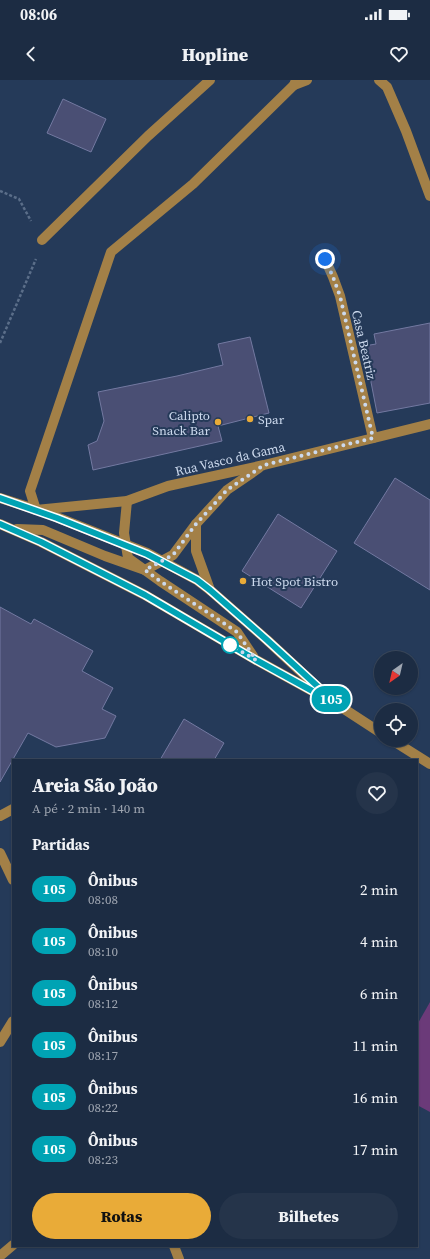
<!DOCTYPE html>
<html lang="pt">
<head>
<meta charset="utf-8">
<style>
	:root { --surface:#1c2c43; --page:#25344a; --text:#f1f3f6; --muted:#a0a7b2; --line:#3a485c; --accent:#e9ab38 }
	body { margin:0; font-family:"Source Serif 4",serif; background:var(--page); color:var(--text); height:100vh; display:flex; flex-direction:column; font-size:15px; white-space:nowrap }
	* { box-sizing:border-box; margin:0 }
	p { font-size:13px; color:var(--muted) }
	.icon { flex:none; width:22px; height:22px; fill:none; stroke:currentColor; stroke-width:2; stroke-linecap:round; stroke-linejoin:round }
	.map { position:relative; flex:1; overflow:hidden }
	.sheet { position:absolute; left:12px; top:679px; width:406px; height:488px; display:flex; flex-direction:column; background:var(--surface); border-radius:0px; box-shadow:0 1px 3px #0004,0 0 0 1px var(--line) }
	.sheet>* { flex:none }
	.badge { padding:0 8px; border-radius:13px; font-size:14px; line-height:26px }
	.needle { width:26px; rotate:214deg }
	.controls { position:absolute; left:374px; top:571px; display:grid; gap:8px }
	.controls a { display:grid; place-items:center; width:44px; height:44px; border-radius:50%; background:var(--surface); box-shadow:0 1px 3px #0004,0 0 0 1px var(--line); font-size:20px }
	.you { position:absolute; width:20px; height:20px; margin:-10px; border:3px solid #fff; border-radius:50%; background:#1a73e8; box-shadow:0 0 0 6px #1a73e833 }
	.map>.badge { position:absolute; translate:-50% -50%; box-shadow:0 0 0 2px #fff }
	h2 { padding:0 20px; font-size:15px; line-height:36px }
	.round { display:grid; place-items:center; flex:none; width:42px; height:42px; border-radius:21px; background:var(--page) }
	.head { display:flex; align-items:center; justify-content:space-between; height:68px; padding:0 20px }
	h1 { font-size:19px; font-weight:800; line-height:30px }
	.cta { display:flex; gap:8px; margin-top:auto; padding:8px 20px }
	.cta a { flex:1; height:46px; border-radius:24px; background:var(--accent); color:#111; font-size:16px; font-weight:800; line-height:46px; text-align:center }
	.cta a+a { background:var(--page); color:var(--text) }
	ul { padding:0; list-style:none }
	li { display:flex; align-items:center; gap:12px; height:52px; padding:0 20px }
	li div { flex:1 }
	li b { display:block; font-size:15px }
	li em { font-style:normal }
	li .badge { min-width:44px; font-weight:700; text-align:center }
	.status { display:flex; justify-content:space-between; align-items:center; height:28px; padding:0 20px; background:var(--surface); direction:ltr }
	.status svg { height:11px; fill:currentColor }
	header { display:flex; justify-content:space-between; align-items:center; height:52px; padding:0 20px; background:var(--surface); font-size:18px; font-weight:800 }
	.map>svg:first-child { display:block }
	.green { fill:#6b3a79 }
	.building { fill:#4a4f74; stroke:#7379a1 }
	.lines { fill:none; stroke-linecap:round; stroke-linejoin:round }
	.path { stroke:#5b6e89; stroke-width:2.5; stroke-dasharray:3 2; stroke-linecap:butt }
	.minor { stroke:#a38047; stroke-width:10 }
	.line-casing { stroke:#fff; stroke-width:9 }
	.line { stroke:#00a3b4; stroke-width:6 }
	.walk { stroke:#ccd9ed; stroke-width:4; stroke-dasharray:0 7.2 }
	.poi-dot { fill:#e9ab38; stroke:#253a59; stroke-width:1.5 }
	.stop-dot { fill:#fff; stroke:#00a3b4; stroke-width:2 }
	.labels { text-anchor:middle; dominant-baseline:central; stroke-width:4; stroke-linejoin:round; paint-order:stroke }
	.street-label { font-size:13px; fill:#ccd9ed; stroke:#253a59 }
	.poi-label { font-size:13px; fill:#ccd9ed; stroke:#253a59; text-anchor:start }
</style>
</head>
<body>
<div class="status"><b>08:06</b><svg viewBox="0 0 49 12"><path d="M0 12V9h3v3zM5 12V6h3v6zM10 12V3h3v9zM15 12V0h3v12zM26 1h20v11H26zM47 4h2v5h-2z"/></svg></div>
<header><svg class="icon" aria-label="back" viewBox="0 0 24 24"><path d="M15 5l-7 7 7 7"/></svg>Hopline<svg class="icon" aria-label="heart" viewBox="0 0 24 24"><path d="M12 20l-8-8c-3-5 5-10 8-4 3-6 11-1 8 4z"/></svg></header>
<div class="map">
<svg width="430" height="1179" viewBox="0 0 430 1179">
	<rect width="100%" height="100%" fill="#253a59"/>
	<path class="green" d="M430,922v110l-13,-7v-80z"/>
	<g class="building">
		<path d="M63,19l43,20 -15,33 -44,-19z"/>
		<path d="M430,243v80l-53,10 -13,-67 12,-2 -2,-10z"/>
		<path d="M250,257l19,76 -51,13 4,15 -129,29 -5,-25 9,-4 7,-20 -6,-29 79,-16 46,-11 -5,-21z"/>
		<path d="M395,398l35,22v90l-76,-47z"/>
		<path d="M278,434l59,37 -36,57 -59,-37z"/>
		<path d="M0,527l31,17 3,-5 59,32 -11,20 31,17 -11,21 14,7 -11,22 -49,9 -28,-14 -28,49z"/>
		<path d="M184,639l40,24 -10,17h-54z"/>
	</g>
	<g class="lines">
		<g class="path">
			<path d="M0,111l19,8 12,22"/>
			<path d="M0,263l36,-84"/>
		</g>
		<g class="minor">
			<path d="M296,0l-2,5 -101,99 -82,68 -81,239 6,19 91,-9 41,-15 96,-21 166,-41"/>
			<path d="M379,0l8,7 19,44 24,65"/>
			<path d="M294,5l13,-5"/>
			<path d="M42,160l106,-104 62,-56"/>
			<path d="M325,179l8,18 7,19 33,142"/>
			<path d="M0,418l44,14 103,41 50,27 13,10 57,50 59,55"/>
			<path d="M127,421l-3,32 4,25 32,23 77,51 16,24"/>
			<path d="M0,444l41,18 104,53 111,65 82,45 43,28"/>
			<path d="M17,449l26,1 62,26 40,14 28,-15 23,-31"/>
			<path d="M210,510l-14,-39v-27l31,-34 32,-22"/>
			<path d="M392,660l38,24"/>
			<path d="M0,736l13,-7"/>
			<path d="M0,773l13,27"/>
			<path d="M0,962l13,-21"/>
			<path d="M174,1166l5,13"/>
			<path d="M0,1176l13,-11"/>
		</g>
	</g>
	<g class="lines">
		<g class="line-casing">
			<path id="line" d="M0,418l57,20 90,36 50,26 13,10 57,50 71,65 -82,-45 -111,-65 -104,-53 -41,-18"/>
		</g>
		<use href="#line" class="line"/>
		<path class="walk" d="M230,565l26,15 -19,-28 -77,-51 -15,-11 28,-15 23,-31 31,-34 37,-25 109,-27 -33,-142 -7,-19 -8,-18"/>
	</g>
	<g class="poi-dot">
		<circle cx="250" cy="339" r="4"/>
		<circle cx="218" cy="342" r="4"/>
		<circle cx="243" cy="501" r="4"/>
	</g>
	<circle class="stop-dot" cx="230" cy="565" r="8"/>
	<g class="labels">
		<g class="street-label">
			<text transform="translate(364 265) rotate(77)">Casa Beatriz</text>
			<text transform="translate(230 379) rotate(-13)">Rua Vasco da Gama</text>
		</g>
		<g class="poi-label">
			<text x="210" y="335" text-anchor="end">Calipto<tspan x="210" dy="15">Snack Bar</tspan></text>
			<text x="258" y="339">Spar</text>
			<text x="251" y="501">Hot Spot Bistro</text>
		</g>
	</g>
</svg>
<div class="controls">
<a><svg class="needle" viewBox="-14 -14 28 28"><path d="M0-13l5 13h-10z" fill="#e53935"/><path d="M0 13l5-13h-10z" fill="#a0a7b2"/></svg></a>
<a><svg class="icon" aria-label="locate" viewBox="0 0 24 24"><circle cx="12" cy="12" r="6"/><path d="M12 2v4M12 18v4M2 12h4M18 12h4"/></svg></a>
</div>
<div class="you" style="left:325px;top:179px"></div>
<b class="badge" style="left:331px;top:619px;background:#00a3b4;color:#fff">105</b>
<section class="sheet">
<div class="head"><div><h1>Areia São João</h1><p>A pé · 2 min · 140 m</p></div><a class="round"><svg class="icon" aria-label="heart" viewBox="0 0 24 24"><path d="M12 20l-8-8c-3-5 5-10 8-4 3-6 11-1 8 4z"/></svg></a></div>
<h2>Partidas</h2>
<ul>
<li><span class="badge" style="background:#00a3b4;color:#fff">105</span><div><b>Ônibus</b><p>08:08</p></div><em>2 min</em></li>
<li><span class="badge" style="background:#00a3b4;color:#fff">105</span><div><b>Ônibus</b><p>08:10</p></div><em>4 min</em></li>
<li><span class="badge" style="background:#00a3b4;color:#fff">105</span><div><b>Ônibus</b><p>08:12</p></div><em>6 min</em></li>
<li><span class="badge" style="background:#00a3b4;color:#fff">105</span><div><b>Ônibus</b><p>08:17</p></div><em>11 min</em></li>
<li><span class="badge" style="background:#00a3b4;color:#fff">105</span><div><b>Ônibus</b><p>08:22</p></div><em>16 min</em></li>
<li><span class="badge" style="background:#00a3b4;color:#fff">105</span><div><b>Ônibus</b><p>08:23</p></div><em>17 min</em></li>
</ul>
<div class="cta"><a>Rotas</a><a>Bilhetes</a></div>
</section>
</div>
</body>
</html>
